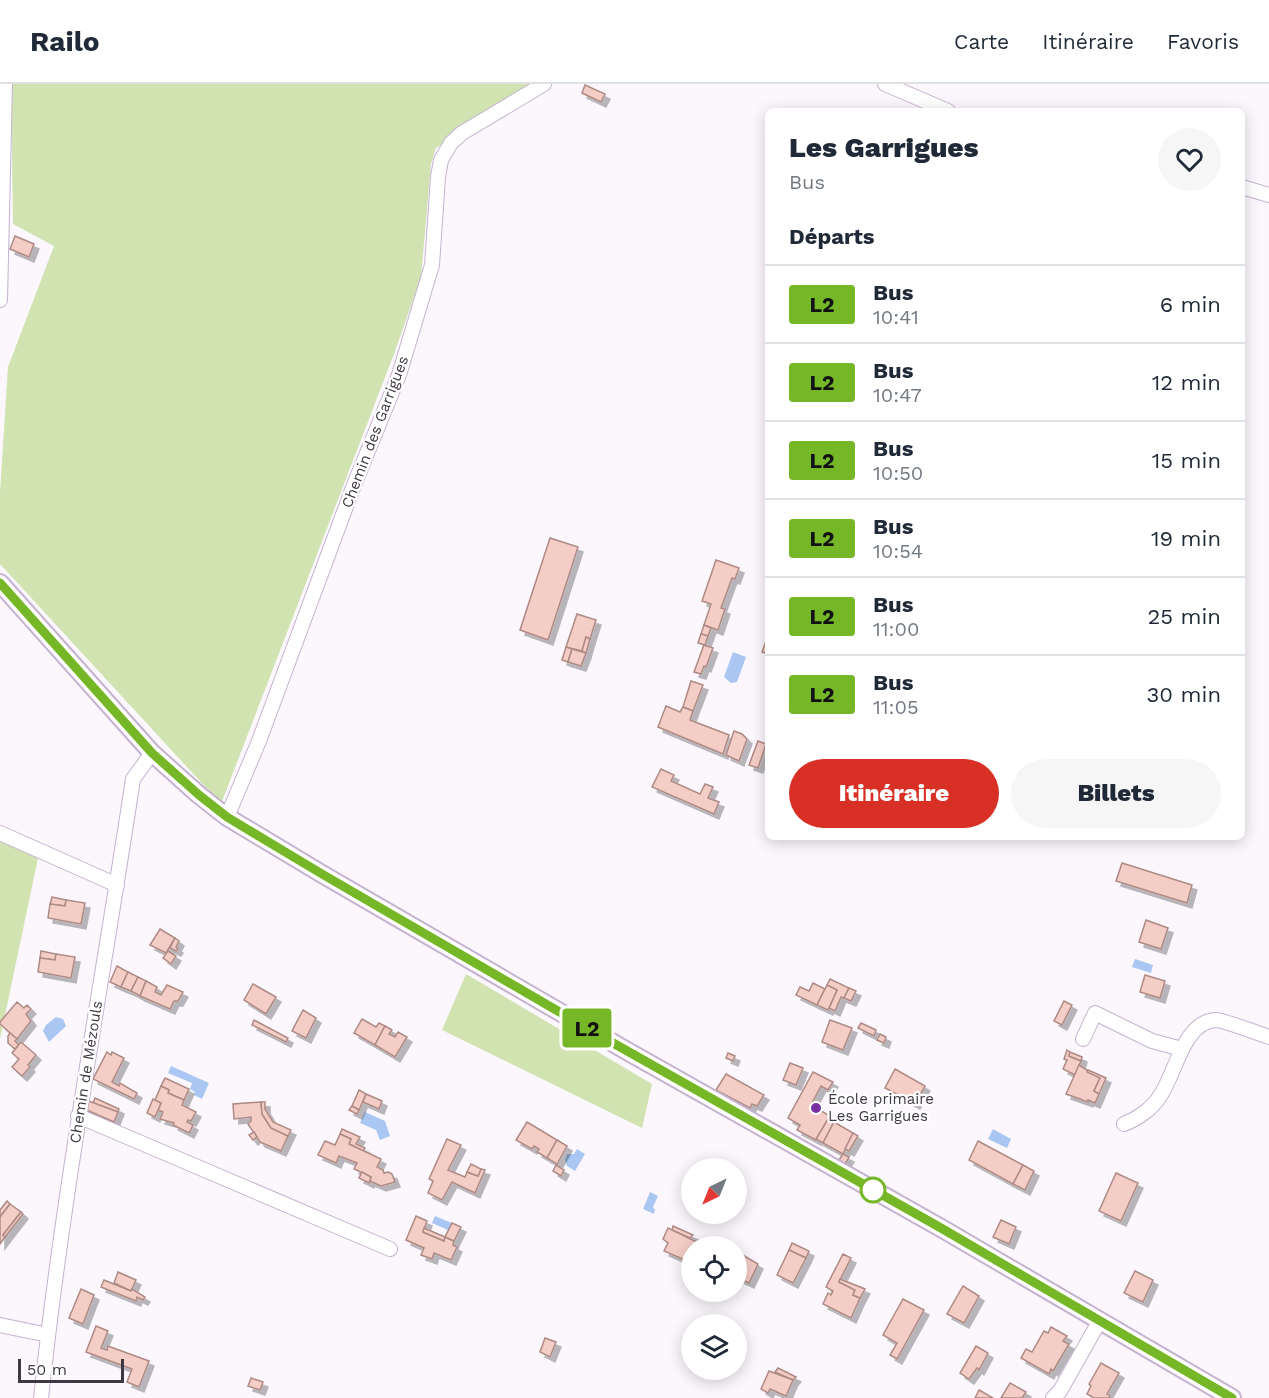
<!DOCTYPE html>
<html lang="fr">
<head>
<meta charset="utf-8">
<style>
	:root { --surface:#fff; --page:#f6f6f7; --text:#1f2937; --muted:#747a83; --line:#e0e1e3; --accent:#d93025 }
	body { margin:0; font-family:"Work Sans",sans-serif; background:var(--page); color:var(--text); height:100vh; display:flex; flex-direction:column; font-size:22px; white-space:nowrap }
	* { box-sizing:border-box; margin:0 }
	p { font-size:20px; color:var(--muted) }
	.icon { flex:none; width:33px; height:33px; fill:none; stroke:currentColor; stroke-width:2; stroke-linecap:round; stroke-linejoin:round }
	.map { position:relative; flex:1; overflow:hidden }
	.drawer { position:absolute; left:765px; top:24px; width:480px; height:732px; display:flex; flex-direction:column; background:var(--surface); border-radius:9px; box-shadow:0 3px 15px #0003 }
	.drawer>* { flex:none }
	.badge { padding:0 12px; border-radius:4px; font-size:21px; line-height:39px }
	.needle { width:39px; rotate:223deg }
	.tools { position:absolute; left:681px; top:1074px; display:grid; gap:12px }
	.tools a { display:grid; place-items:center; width:66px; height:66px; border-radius:50%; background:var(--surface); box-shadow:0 3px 15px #0003; font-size:30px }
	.scale { position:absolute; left:18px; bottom:15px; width:106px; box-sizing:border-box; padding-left:6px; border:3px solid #3f3844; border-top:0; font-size:16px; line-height:21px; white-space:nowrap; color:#3f3844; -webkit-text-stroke:4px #fff; paint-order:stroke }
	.map>.badge { position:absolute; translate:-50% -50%; box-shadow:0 0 0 3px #fff }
	h2 { padding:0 24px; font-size:22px; line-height:54px }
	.round { display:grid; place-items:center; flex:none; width:63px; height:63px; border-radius:32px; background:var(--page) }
	.summary { display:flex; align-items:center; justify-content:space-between; height:102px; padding:0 24px }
	h1 { font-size:28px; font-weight:800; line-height:45px }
	.button { display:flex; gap:12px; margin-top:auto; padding:12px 24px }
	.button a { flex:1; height:69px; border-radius:36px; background:var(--accent); color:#fff; font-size:24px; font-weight:800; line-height:69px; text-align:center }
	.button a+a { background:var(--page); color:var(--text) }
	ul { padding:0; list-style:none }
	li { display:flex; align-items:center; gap:18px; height:78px; padding:0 24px; border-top:2px solid var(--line) }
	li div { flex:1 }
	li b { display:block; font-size:22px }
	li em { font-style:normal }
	li .badge { min-width:66px; font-weight:700; text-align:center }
	header { display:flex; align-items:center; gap:36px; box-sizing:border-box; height:84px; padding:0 30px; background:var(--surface); border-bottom:2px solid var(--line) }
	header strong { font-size:28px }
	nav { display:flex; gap:33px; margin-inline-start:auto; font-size:21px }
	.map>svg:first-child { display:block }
	.green { fill:#d0e3b0 }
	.water { fill:#a9c7f2 }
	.building { fill:#f5cdc7; stroke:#ae8a84; stroke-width:1.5; filter:url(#shadow) }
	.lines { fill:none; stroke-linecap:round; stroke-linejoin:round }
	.minor-casing { stroke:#c5b3d1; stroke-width:16 }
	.tertiary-casing { stroke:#c5b3d1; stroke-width:20 }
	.minor { stroke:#fff; stroke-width:14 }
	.tertiary { stroke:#fff; stroke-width:16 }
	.line-casing { stroke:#fff; stroke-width:14 }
	.line { stroke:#75b726; stroke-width:9 }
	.poi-dot { fill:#7830a3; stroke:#fff; stroke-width:2 }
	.stop-dot { fill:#fff; stroke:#75b726; stroke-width:3 }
	.labels { text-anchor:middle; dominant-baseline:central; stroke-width:4.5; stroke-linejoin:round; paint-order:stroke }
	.street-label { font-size:15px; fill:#3f3844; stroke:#fff }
	.poi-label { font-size:15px; fill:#3f3844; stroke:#fff; text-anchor:start }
</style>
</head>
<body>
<header>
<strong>Railo</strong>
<nav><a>Carte</a><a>Itinéraire</a><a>Favoris</a></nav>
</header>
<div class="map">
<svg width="1269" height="1314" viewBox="0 0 1269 1314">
	<defs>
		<filter id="shadow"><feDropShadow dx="5" dy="5" stdDeviation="0" flood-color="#0004"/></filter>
	</defs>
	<rect width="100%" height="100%" fill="#fbf7fd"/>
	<g class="green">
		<path d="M11,0h519l-94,64 -5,16 -10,113 -27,77 -173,450 -221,-240v-71l8,-126 46,-121 -41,-22z"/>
		<path d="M0,756l38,18 -38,181z"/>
		<path d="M466,890l186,110 -10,44 -200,-98z"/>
	</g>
	<g class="water">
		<path d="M733,568l13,5 -9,25 -6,1 -7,-6z"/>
		<path d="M1135,875l18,6 -2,8 -19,-6z"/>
		<path d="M56,933l7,2 3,7 -17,16 -6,-11 3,-6z"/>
		<path d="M171,982l38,17 -7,16 -8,-4 1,-3 -5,-3 2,-6 -24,-10z"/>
		<path d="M365,1028l20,9 5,15 -10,4 -4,-10 -16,-7z"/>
		<path d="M993,1045l18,10 -4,9 -19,-9z"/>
		<path d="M577,1065l8,5 -10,17 -8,-5 -2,-6 2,-6h7z"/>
		<path d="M650,1108l8,4 -5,11 2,3 -1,4 -11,-5z"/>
		<path d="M435,1132l17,7 -4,7 -16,-7z"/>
	</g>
	<g class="building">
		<path d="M585,1l20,9 -4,8 -19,-9z"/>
		<path d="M15,152l19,8 -5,13 -19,-8z"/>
		<path d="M550,454l28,9 -30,93 -28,-10z"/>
		<path d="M716,476l23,8 -4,11 -3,-1 -11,30 4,1 -7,21 -14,-5 7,-21 -9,-3z"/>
		<path d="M577,530l19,6 -6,19 -4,-2 -4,14 -16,-4z"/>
		<path d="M704,541l7,3 -3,8 -7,-2z"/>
		<path d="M701,550l7,2 -3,9 -7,-2z"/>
		<path d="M586,553l4,2 -4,14 -4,-2z"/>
		<path d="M767,554l1,1v15l-6,-2z"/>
		<path d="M704,561l9,3 -7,19 -2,-1 -3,8 -7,-2z"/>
		<path d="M566,563l6,2 -4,13 -6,-2z"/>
		<path d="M572,565l14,4 -5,13 -13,-4z"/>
		<path d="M691,597l12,4 -10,26 -10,-4z"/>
		<path d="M666,622l14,6 3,-5 10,4 -3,9 39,15 -6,19 -65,-27z"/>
		<path d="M734,647l8,3 5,5 -8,22 -13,-6z"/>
		<path d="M758,657l8,3 -8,24 -9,-3z"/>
		<path d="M661,685l13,6 -3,6 29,13 5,-10 8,3 -5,11 11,4 -5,12 -62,-27z"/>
		<path d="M1122,779l70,22 -5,18 -71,-22z"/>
		<path d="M52,813l14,3 -1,6 -15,-2z"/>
		<path d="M66,816l19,3 -4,21 -33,-6 2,-14 15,2z"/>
		<path d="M1146,836l22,8 -7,21 -22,-7z"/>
		<path d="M160,845l15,9 -9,15 -16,-8z"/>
		<path d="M175,854l4,3 -3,6 2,1 -2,3 -6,-3z"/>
		<path d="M41,867l15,3 -1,6 -15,-2z"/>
		<path d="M168,867l8,5 -5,8 -8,-6z"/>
		<path d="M56,870l19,3 -4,21 -33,-6 2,-14 15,2z"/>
		<path d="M117,882l11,6 -7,15 -11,-5z"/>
		<path d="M128,888l10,5 -7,14 -10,-4z"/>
		<path d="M1145,891l20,6 -5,17 -20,-6z"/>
		<path d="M138,893l8,4 -6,15 -9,-5z"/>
		<path d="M830,895l19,9 -5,10 -3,-1 -6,14 -6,-3 8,-18 -10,-5z"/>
		<path d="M146,897l11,6 -2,5 6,3 6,-10 16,7 -5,9h-4l-4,8 -30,-13z"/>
		<path d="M813,899l12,6 -8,16 -21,-10 4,-8 9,4z"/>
		<path d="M253,900l23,13 -10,17 -22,-14z"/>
		<path d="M827,901l10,5 -9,20 -11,-5z"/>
		<path d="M849,904l7,3 -5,10 -7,-3z"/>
		<path d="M1064,917l8,4 -10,20 -8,-4z"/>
		<path d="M17,918l7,6 3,-3 4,4 -5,5 5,7 -14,18 -17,-15v-2z"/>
		<path d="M303,926l13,8 -10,20 -14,-7z"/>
		<path d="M362,935l14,8 3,-4 6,3 -10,19 -21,-12z"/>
		<path d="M254,936l34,18 -2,4 -34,-17z"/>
		<path d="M830,936l22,8 -9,22 -21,-8z"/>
		<path d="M861,939l15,7 -2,6 -16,-8z"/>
		<path d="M385,942l7,4 -3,4 6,3 3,-5 9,5 -12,20 -20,-12z"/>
		<path d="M10,949l7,6 -2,2 4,4 -4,4 -7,-6v-7z"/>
		<path d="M880,950l6,3 -2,6 -7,-3z"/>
		<path d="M21,958l15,13 -8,10 2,2 -8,9 -10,-9 7,-8 -7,-6z"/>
		<path d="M1067,966l3,2 -1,4 12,5 -6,14 -12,-6 4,-9 -3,-1z"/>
		<path d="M107,968l4,3 1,-3 12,6 -12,24 7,4 1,-3 17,10 -3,6 -41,-20z"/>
		<path d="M1070,968l12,5 -1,4 -12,-5z"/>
		<path d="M728,969l7,3 -2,5 -7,-3z"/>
		<path d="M790,979l13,5 -7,17 -13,-5z"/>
		<path d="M1079,981l21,13 -6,13 5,3 -4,9 -7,-3v2l-22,-8z"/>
		<path d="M895,985l30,17 -10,18 -30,-16z"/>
		<path d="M1088,986l18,8 -7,16 -5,-3 6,-13 -13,-6z"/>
		<path d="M813,988l20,10 -5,8 -7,-4 -10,19 19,11 -14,24 -19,-10 3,-5 -12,-7z"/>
		<path d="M726,990l38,21 -7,11 -5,-2 -2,4 -34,-18z"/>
		<path d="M165,994l24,11 -5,11 -16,-7 1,-3 -8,-4z"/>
		<path d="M161,1002l8,4 -1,3 16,7 -2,5 14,7 -5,9 -3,-1 -1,2 6,3 -4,8 -16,-8 1,-2 -14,-4 3,-7 -5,-2 3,-7 -6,-3z"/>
		<path d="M359,1006l7,4 -7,16 -7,-4z"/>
		<path d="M366,1010l16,7 -3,8 -16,-7z"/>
		<path d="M95,1014l24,11 -1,3 -25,-9z"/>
		<path d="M153,1015l8,4 -6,14 -8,-4z"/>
		<path d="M86,1016l32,12 -4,10 -32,-14z"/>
		<path d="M261,1018l1,12 9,14 17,8 -7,15 -21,-9 -12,-18 3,-3v-4l-17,2 -1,-15z"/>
		<path d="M261,1018h4v7l8,13 18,8 -3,6 -17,-8 -9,-14z"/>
		<path d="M352,1022l7,4 -2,4 -8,-4z"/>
		<path d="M828,1035l6,3 -11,21 -7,-4z"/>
		<path d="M527,1038l30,18 -10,18 -10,-6 2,-3 -5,-3 -2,3 -16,-9z"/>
		<path d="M834,1038l19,11 -10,21 -20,-11z"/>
		<path d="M342,1045l18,8 -4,7 9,4 -2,3 -14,-7 2,-5 -11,-5z"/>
		<path d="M254,1048l3,5 -4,3 -4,-5z"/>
		<path d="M853,1049l5,3 -9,15 -4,-2z"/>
		<path d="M340,1050l11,5 -2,5 32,15 -4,8 6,3 1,3 4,-1 4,2 3,8 -14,4 -11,-5 1,-4 -17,-8 3,-6 -18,-7 -3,7 -18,-8 7,-14 10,4z"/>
		<path d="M447,1055l14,6 -13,25 17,7 2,-5 11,4 3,-7 4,1 -10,23 -23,-11 -10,18 -14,-7 5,-12 -4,-2z"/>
		<path d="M557,1056l10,6 -10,18 -10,-6z"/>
		<path d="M978,1057l45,24 -10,19 -44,-24z"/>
		<path d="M843,1070l6,3 -4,7 -6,-4z"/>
		<path d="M471,1080l10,5 -3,7 -11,-4z"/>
		<path d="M556,1081l8,5 -3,6 -8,-5z"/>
		<path d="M1023,1081l11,6 -9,19 -12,-6z"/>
		<path d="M362,1088l9,5 -2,6 -10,-5z"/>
		<path d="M1116,1089l22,10 -17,38 -22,-10z"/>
		<path d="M7,1117l3,3 -10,13v-7z"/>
		<path d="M10,1120l11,8 -18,23 2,2 -5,7v-27z"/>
		<path d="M21,1128l2,2 -18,23 -2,-2z"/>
		<path d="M416,1132l11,5 -4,11 21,9 1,-4 9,4 -1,4 4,2 -6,13 -17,-7 -2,6 -11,-4 3,-7 -18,-8z"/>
		<path d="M1001,1136l15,7 -7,17 -16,-7z"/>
		<path d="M452,1139l9,4 -7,14 -9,-4z"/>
		<path d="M673,1142l20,9 -3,3 -18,-8z"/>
		<path d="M424,1144l21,9 -1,4 -21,-9z"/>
		<path d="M668,1144l35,17 -1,1h-10v11l-2,-1 -3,5 -23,-10 4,-8 -5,-4z"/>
		<path d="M792,1159l17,8 -3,7 -17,-8z"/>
		<path d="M789,1166l17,8 -13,25 -16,-8z"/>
		<path d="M741,1170l17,10 -9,19 -13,-6v-15z"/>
		<path d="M843,1170l8,4 -12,24 16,8 -2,5 7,3 -9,20 -28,-14 5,-11 3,2 2,-4 -7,-4z"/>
		<path d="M1135,1187l18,9 -10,22 -19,-9z"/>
		<path d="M118,1188l18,8 -5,11 -17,-8z"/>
		<path d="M840,1195l25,10 -5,9 -7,-3 2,-5 -16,-8z"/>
		<path d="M104,1196l27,11 1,-2 13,8 -2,3 -6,-3 -1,4 -35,-14z"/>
		<path d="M963,1202l16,10 -15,27 -17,-9z"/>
		<path d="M81,1205l13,6 -11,29 -14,-6z"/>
		<path d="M903,1215l21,11 -27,49 -7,-4 7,-12 -14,-8z"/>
		<path d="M96,1242l12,5 -7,17 6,2 1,-4 41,15 -10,26 -12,-5 5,-13 -46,-17z"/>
		<path d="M1051,1243l16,9 -4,5 6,3 -16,27 -2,-2 -2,5 -28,-16 5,-9 6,3 12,-21 4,2z"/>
		<path d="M545,1254l11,4 -6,15 -10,-5z"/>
		<path d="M976,1262l12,7 -9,17 -2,-2 -8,11 -9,-6z"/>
		<path d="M1101,1279l18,10 -12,21 3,2 -1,2h-15l-7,-4 4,-8 -2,-2z"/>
		<path d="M778,1284l18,9 -3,3 -18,-8z"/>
		<path d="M769,1287l24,9 -7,16 -16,-7 -2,4 -7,-4z"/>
		<path d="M251,1294l12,4 -3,8 -12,-4z"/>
		<path d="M1010,1299l16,9 -4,6h-21z"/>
		<path d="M979,1306l14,8h-18z"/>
	</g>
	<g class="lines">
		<g class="minor-casing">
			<g id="minor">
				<path d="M885,0l63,27"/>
				<path d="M1242,103l27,8"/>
				<path d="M0,216l5,-216"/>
				<path d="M227,733l32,-76 95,-256 45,-110 33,-110 6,-88 3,-17 10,-17 11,-10 82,-49"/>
				<path d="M0,749l117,52"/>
				<path d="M1083,955l12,-26 57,28 30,8"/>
				<path d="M78,1032l312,133"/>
				<path d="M1124,1040c13,-5 28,-15 36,-28 15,-20 23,-75 56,-76 7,0 44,14 53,17"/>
				<path d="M0,1241l48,10"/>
				<path d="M41,1314c22,-208 61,-413 92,-619l19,-26"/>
				<path d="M1053,1314l7,-7 39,-69"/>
			</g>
		</g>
		<g class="tertiary-casing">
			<path id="tertiary" d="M0,499l152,170 47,42 28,22 95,57 305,177 314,177 291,170"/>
		</g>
		<use href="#minor" class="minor"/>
		<use href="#tertiary" class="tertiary"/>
	</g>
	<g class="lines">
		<g class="line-casing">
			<path id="line" d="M0,499l152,170 47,42 28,22 95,57 284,165 335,189 291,170"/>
		</g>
		<use href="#line" class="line"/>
	</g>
	<circle class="poi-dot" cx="816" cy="1024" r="6"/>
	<circle class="stop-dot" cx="873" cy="1106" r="12"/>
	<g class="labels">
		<g class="street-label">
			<text transform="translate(375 348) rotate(-69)">Chemin des Garrigues</text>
			<text transform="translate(86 988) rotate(-81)">Chemin de Mézouls</text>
		</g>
		<g class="poi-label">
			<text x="828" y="1015">École primaire<tspan x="828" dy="17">Les Garrigues</tspan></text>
		</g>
	</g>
</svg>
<div class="tools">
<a><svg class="needle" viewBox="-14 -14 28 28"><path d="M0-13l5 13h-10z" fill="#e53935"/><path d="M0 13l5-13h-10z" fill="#747a83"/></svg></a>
<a><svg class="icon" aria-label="locate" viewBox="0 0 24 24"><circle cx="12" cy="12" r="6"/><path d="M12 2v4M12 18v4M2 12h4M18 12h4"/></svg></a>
<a><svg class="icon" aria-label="layers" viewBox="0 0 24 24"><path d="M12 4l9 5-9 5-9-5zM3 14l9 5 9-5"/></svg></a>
</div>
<div class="scale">50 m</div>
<b class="badge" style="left:587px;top:944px;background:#75b726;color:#111">L2</b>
<section class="drawer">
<div class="summary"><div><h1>Les Garrigues</h1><p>Bus</p></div><a class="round"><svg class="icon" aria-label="heart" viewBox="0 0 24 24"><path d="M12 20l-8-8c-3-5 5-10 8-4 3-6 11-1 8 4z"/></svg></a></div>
<h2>Départs</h2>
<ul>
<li><span class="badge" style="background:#75b726;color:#111">L2</span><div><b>Bus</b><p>10:41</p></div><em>6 min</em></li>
<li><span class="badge" style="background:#75b726;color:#111">L2</span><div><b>Bus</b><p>10:47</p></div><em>12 min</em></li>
<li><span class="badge" style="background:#75b726;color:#111">L2</span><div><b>Bus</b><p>10:50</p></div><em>15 min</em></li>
<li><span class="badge" style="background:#75b726;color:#111">L2</span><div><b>Bus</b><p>10:54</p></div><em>19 min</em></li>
<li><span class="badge" style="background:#75b726;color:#111">L2</span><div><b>Bus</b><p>11:00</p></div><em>25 min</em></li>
<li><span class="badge" style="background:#75b726;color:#111">L2</span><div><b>Bus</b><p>11:05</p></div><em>30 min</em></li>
</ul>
<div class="button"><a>Itinéraire</a><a>Billets</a></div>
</section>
</div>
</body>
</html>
